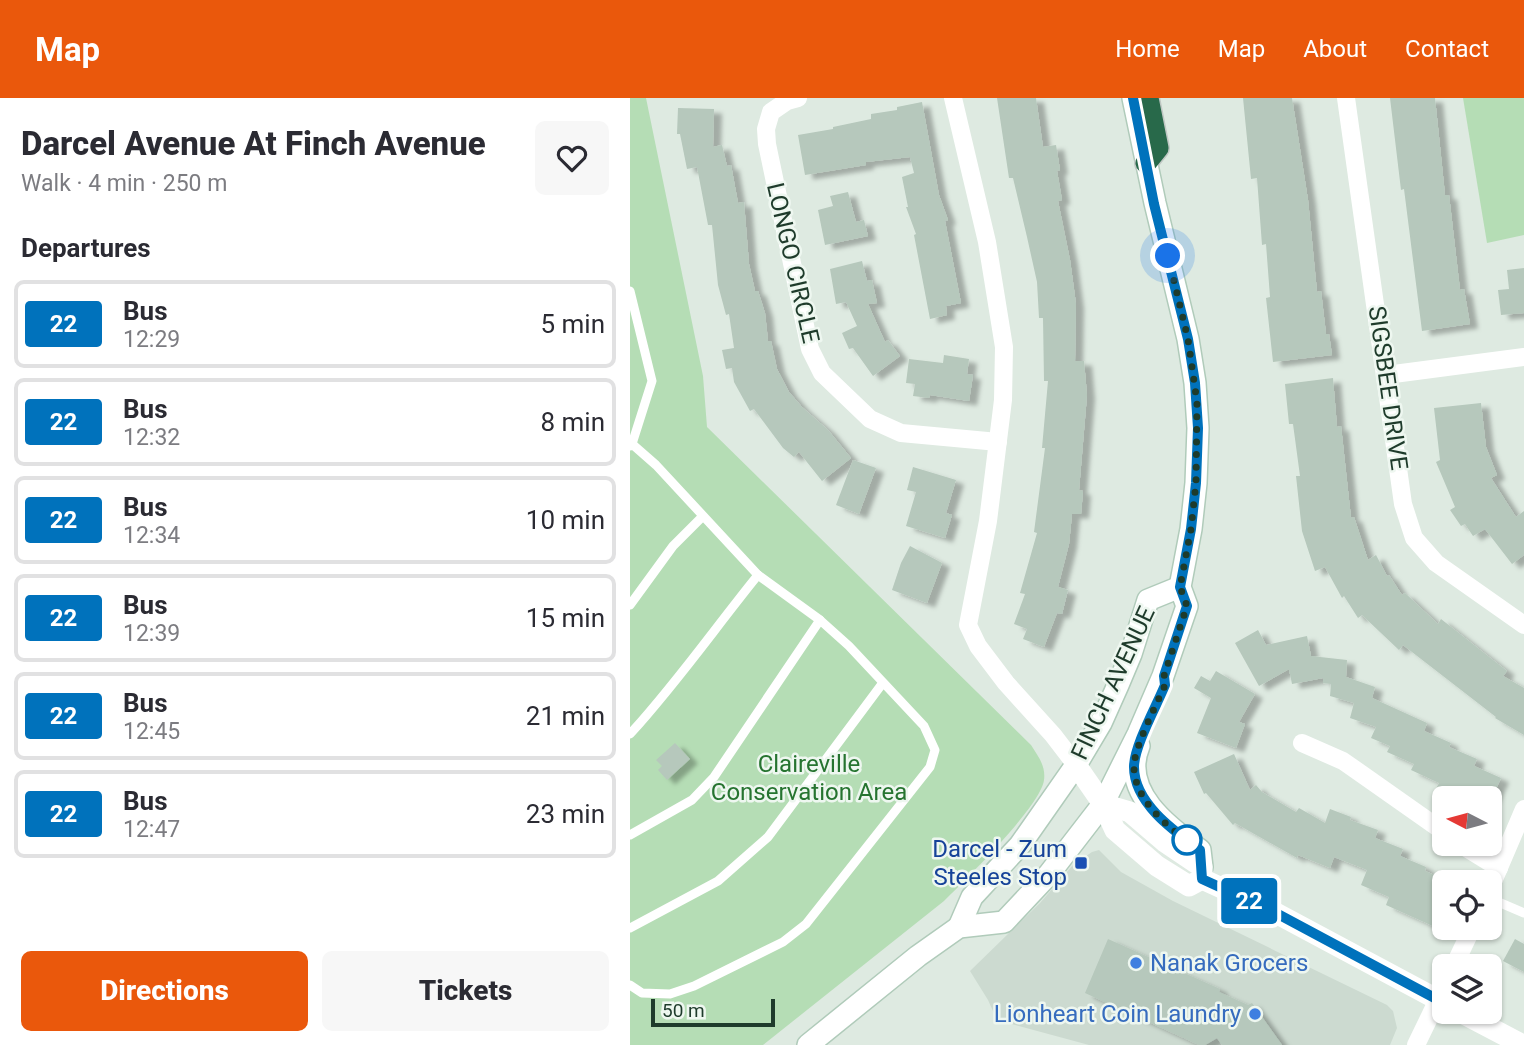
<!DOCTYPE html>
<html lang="en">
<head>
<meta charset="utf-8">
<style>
	:root { --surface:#fff; --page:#f7f7f7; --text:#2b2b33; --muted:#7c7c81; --line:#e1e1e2; --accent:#ea580c }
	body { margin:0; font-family:Roboto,sans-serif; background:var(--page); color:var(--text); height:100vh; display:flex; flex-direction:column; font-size:26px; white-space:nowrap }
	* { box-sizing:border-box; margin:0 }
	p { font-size:23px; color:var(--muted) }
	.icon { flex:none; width:38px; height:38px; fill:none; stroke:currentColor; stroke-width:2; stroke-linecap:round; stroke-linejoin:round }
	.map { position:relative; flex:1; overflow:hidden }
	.panel { display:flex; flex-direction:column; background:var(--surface); width:630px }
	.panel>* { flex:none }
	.badge { padding:0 14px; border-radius:5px; font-size:24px; line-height:46px }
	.needle { width:46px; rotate:276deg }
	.fabs { position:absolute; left:802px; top:688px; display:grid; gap:14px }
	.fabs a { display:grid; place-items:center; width:70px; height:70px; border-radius:10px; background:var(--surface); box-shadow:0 2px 5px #0004; font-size:35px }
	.scale { position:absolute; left:21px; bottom:18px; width:124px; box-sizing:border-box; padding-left:7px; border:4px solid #1e3b2b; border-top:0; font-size:19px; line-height:24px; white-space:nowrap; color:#1e3b2b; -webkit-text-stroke:5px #eef7f0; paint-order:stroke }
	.you { position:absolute; width:35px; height:35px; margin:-18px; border:5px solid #fff; border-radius:50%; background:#1a73e8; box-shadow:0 0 0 10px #1a73e833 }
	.map>.badge { position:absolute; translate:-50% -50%; box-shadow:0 0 0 4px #fff }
	h2 { padding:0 21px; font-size:26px; line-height:63px }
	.round { display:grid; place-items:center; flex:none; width:74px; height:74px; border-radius:10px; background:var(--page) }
	.overview { display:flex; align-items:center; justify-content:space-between; height:119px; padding:0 21px }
	h1 { font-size:33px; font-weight:800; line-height:52px }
	.action { display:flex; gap:14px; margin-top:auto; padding:14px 21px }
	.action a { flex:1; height:80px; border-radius:10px; background:var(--accent); color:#fff; font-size:28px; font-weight:800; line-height:80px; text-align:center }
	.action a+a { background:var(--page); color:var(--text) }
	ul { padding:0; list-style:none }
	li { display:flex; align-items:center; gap:21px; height:88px; margin:0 14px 10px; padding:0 7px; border:4px solid var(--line); border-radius:10px }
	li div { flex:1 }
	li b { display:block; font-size:26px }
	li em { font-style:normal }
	li .badge { min-width:77px; font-weight:700; text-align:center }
	header { display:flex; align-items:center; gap:42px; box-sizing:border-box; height:98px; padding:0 35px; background:var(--accent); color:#fff }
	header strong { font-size:33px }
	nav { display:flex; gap:38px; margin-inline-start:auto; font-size:24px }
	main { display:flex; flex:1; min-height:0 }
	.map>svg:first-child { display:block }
	.built { fill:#ccdad0 }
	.green { fill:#b5ddb5 }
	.building { fill:#b6c8bc; filter:url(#shadow) }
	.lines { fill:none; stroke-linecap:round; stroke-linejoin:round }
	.secondary-casing { stroke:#b0cbba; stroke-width:24 }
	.motorway-casing { stroke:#c0c8c4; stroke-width:24 }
	.service { stroke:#fff; stroke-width:9 }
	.minor { stroke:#fff; stroke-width:18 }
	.tertiary { stroke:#fff; stroke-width:21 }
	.secondary { stroke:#fff; stroke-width:21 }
	.motorway { stroke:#28694a; stroke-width:21 }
	.line-casing { stroke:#fff; stroke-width:16 }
	.line { stroke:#0072bc; stroke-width:10 }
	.walk { stroke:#1e3b2b; stroke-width:7; stroke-dasharray:0 12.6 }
	.stop-dot { fill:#fff; stroke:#0072bc; stroke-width:3.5 }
	.transit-dot { fill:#1a4fb4; stroke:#eef7f0; stroke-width:2.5 }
	.shop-dot { fill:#3f7fe0; stroke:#eef7f0; stroke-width:2.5 }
	.labels { text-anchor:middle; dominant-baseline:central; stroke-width:5; stroke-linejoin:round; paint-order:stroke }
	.street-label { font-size:24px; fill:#1e3b2b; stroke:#eef7f0 }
	.park-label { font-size:24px; fill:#267430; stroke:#eef7f0 }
	.transit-label { font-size:24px; fill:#164399; stroke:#eef7f0; text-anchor:end }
	.shop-label { font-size:24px; fill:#366cbe; stroke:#eef7f0; text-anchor:start }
</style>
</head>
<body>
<header>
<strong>Map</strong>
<nav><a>Home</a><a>Map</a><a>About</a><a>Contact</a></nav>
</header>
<main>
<section class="panel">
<div class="overview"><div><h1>Darcel Avenue At Finch Avenue</h1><p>Walk · 4 min · 250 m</p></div><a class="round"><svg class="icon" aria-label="heart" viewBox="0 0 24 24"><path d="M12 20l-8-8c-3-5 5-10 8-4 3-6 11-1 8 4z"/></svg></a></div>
<h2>Departures</h2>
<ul>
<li><span class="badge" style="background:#0072bc;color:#fff">22</span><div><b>Bus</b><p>12:29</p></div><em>5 min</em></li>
<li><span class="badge" style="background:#0072bc;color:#fff">22</span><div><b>Bus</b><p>12:32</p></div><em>8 min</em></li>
<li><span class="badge" style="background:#0072bc;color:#fff">22</span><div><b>Bus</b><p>12:34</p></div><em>10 min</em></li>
<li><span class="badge" style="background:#0072bc;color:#fff">22</span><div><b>Bus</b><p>12:39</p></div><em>15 min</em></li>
<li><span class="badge" style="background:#0072bc;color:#fff">22</span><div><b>Bus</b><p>12:45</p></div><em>21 min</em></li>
<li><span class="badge" style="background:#0072bc;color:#fff">22</span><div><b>Bus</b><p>12:47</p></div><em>23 min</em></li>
</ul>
<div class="action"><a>Directions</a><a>Tickets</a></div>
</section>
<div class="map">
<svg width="894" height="947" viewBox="0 0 894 947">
	<defs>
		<filter id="shadow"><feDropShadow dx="8" dy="4.5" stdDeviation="2" flood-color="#0004"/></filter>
	</defs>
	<rect width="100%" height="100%" fill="#deeae1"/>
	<path class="built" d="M469,752l22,22 52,29 214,104 6,6 4,17 -7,17h-301l-92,-25 -9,-20 -18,-29 70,-68 33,-38 19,-13z"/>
	<g class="green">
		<path d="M0,0h16l57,278 4,51 324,318c7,11 15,21 13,35 -3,26 -79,100 -100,121l-181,144h-133z"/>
		<path d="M833,0h61v137l-37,8z"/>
	</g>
	<g class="building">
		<path d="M367,0h39l7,49 13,-2 4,25 -3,1 5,29 -4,1 12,59 6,44 -1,57h9l3,34 -8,95 4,1 -2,23h-9l-3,30 -11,43 10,3 -6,24 -5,-1 -13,34 -21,-8 4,-10 -13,-5 11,-30 -5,-1 17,-60 -3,-1 11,-84h-3l6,-67h-4l-1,-63h-4l-2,-36 -10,-45 -14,-59h-4z"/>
		<path d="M613,0h49l16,102 9,92 4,-1 5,43h3l3,21 -59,7 -7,-64 4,-1 -4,-53 -4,1 -5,-67 -6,1z"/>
		<path d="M760,0h45l10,97h4l11,95 4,-1 6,35 -48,7 -18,-142 -3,1z"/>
		<path d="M292,4l17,93 9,25 -3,1 16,82 -15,3 1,9 -17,4 -16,-84 2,-1 -10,-27h2l-6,-30 12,-4 -4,-16 -44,5v3l-61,10 -7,-40 35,-6v-2l38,-8v-5l26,-4v-3z"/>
		<path d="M48,10l36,1 -1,38 9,-2 5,21 4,-1 7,38 6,-1 5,62 6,27h3l7,22 3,28h3l6,28 12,23 13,15 26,23 23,28 -29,23 -23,-29 -5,5 -11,-9 -29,-39 -4,2 -16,-29 -2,-14 -6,1 -4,-19 12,-2 -5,-34 -3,1 -8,-30 -6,-60h-4l-11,-58 -10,2 -7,-35h-3z"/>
		<path d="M218,94l8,30 8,-2 4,16 -43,9 -7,-35 15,-4 -3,-10z"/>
		<path d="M232,163l5,20 5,-1 5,23 -9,1 17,38 3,-2 12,16 -27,20 -20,-28 -4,1 -7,-16 15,-7 -11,-24 -10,2 -6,-35z"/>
		<path d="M894,170v45l-23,2 -3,-25 11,-1 -2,-19z"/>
		<path d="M314,257l25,4 -2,15 6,1 -4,26 -39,-6 -1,3 -16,-2 2,-12 -9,-1 3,-24 34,4z"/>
		<path d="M703,280l4,49 4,-1 10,92 3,-1 14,43 8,-5 11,21 2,-1 13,20 3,-2 33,31 3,-5 66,52 -4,5 21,12v47l-29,-17 1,-1 -93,-72 -4,5 -37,-35 -4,3 -14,-22 -2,2 -17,-31 -10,4 -13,-40 -6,-55h4l-7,-52h-4l-4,-40z"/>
		<path d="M851,305l5,44 11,28 -6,3 25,39 8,-6v44l-12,9 -27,-35 -12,7 -8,-12 -4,2 -11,-16 5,-3 -19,-45 4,-2 -6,-52z"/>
		<path d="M223,362l23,8 -17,46 -23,-9z"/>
		<path d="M283,369l43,13 -10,33 6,2 -7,23 -39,-12 10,-34 -9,-2z"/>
		<path d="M280,448l32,17 -15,40 -35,-13 9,-27z"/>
		<path d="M628,532l8,15 41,-9 4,20 36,4 -1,17 29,10 -3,11 55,25 -3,8 27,12 -2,4 28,12 -3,7 27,12 -9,20h-29l-26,-11 2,-4 -28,-13 3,-6 -27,-12 3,-6 -19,-8 5,-11 -26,-9 4,-15 -24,-7 1,-12 -8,-1v-5l-31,6 -3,-15 -30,17 -24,-43z"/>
		<path d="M586,573l39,23 -16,28 6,2 -9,24 -39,-15 14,-35 -17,-10 7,-12 9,5z"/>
		<path d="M45,645l15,16 -23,21 -9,-10 4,-4 -6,-6z"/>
		<path d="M604,656l16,36 6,-5 6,7 34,20 3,-4 26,15 5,-14 21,8 -1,3 28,10 -3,8 28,11 -3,7 26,11 -1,4 19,8v25l-9,23 -49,-22 3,-8 -28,-12 6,-15 -33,-13 -4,11 -32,-13 -1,3 -62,-35 -2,2 -27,-32 -2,1 -10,-22z"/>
		<path d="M478,841l112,50 -1,3 29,13 4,-2 30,42h-60l-5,-7 -12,7h-6l-114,-52z"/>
		<path d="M885,841l9,5v28l-21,-11z"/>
	</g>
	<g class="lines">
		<g class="secondary-casing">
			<g id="secondary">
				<path d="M509,648c-19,45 29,81 61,104l2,17"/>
				<path d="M329,829l13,-30 48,-52 56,-80 25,-42 17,-38 13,-31 17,-54 32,-13"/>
				<path d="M178,947l110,-89 41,-29 45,-5 45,-48 54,-70 35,-70 25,-58 24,-70 -7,-19 11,-58 5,-46 2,-55 -3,-45 -7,-44 -33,-136 -22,-105"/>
			</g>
		</g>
		<g class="motorway-casing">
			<path id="motorway" d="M516,65l12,-15 -10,-50"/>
		</g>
		<g class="service">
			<path d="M0,193l22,90 -20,63"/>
			<path d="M0,348l2,-2 24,21 102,110 62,45 29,26 75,80 11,24 -5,17 -124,157 -23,18 -89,44 -24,8 -28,-1 -12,-8"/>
			<path d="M0,507l43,-59 29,-29"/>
			<path d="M0,636c46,-50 85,-106 128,-159"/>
			<path d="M0,737l62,-35 22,-23 106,-157"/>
			<path d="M859,800l35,15"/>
			<path d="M0,830l88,-47 50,-44 114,-153"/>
		</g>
		<g class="minor">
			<path d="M168,0l-11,3 -16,11 -5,17 1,15 43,205 12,24 48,46 31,14 97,9"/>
			<path d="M323,0l34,144 17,105 -1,53 -15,121 -20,104 10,21 28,37 47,52 23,30"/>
			<path d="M716,0l57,406 11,34 22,25 88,62"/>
			<path d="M756,277l138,-18"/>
			<path d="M672,645l41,18 101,71"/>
			<path d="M830,746l39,24"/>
			<path d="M859,793l35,-82"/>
			<path d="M824,868l18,-38"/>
			<path d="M786,947l28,-58"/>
		</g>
		<g class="tertiary">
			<path d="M446,667l27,39 12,26 42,36 32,20 13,-7"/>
			<path d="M473,706l27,8 35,30 37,25v12"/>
			<path d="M572,781l70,32 172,92"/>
			<path d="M830,914l63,33"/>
		</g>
		<use href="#secondary" class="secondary"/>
		<use href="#motorway" class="motorway"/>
	</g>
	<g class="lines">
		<g class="line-casing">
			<path id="line" d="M503,0l21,106 34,135 7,44 3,45 -2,55 -5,46 -11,58 7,19 -23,70 1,9c-8,20 -31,61 -31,82 0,36 40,64 66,83l2,29 70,32 172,92"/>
		</g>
		<use href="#line" class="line"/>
		<path class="walk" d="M538,158l20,83 9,63 -1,81 -5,46 -11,58 7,19 -23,70 1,9c-8,19 -32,64 -31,83 1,31 31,57 54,73l-1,-1"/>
	</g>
	<circle class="stop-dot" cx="557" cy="742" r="14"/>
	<rect class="transit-dot" x="444" y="758" width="14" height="14" rx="3.5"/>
	<g class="shop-dot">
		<circle cx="506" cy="865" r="7"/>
		<circle cx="625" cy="916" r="7"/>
	</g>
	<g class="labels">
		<g class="street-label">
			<text transform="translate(163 165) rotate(77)">LONGO CIRCLE</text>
			<text transform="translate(758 290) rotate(82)">SIGSBEE DRIVE</text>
			<text transform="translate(483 585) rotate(-65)">FINCH AVENUE</text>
		</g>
		<g class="park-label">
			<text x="179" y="666">Claireville<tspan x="179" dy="28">Conservation Area</tspan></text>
		</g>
		<g class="transit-label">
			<text x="437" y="751">Darcel - Zum<tspan x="437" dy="28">Steeles Stop</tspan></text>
		</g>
		<g class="shop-label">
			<text x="520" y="865">Nanak Grocers</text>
			<text x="611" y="916" text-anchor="end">Lionheart Coin Laundry</text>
		</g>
	</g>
</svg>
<div class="fabs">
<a><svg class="needle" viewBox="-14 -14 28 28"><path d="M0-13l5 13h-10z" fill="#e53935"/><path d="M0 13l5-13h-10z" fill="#7c7c81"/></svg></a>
<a><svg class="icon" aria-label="locate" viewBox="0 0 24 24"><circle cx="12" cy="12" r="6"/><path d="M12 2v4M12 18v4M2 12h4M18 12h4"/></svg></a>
<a><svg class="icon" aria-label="layers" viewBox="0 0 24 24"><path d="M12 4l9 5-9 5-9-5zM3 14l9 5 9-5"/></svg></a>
</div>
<div class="scale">50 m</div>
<div class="you" style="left:538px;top:158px"></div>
<b class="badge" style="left:619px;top:803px;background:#0072bc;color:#fff">22</b>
</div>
</main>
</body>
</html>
